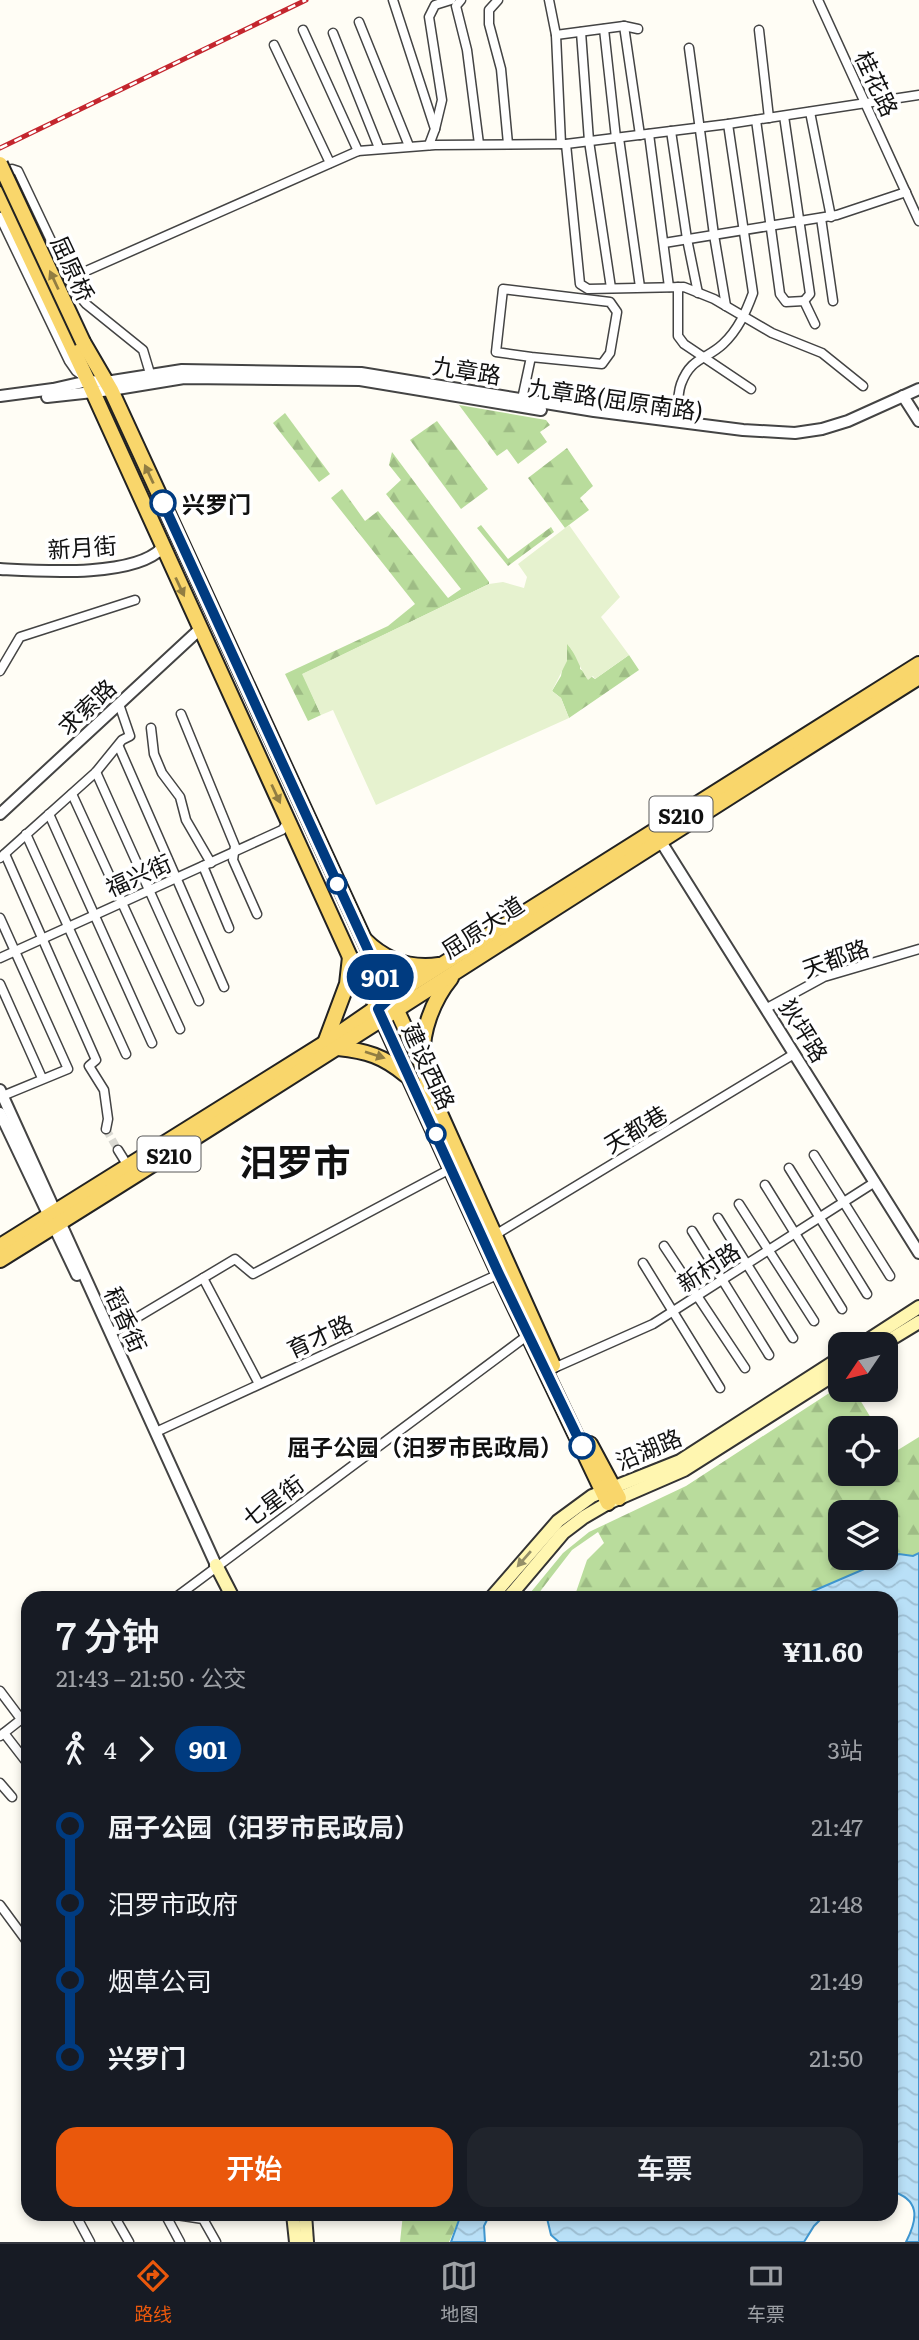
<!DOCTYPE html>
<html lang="zh">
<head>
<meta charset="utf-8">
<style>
	:root { --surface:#171b24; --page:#20242c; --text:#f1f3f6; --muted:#9ea1a6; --line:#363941; --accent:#ea580c }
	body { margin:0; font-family:Literata,"Noto Sans SC",serif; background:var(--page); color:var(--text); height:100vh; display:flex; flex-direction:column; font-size:26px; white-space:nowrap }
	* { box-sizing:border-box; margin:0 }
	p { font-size:23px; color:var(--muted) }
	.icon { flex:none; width:38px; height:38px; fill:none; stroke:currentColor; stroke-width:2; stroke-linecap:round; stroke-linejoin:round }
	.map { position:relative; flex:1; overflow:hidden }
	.panel { position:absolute; left:21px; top:1591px; width:877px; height:630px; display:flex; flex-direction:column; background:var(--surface); border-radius:21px; box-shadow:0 4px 10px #0003 }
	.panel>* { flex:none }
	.badge { padding:0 14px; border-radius:23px; font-size:24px; line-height:46px }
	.needle { width:46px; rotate:235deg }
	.controls { position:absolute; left:828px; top:1332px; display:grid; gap:14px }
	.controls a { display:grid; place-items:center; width:70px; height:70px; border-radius:14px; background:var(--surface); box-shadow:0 4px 10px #0003; font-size:35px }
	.map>.badge { position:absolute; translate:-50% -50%; box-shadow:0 0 0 4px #fff }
	.legs { display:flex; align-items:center; gap:10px; height:77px; padding:0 35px; font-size:23px }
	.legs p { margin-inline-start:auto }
	.head { display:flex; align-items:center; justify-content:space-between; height:119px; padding:0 35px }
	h1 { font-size:38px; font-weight:600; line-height:52px }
	.primary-button { display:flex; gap:14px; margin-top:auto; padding:14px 35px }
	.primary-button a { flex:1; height:80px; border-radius:21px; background:var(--accent); color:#fff; font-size:28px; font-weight:600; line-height:80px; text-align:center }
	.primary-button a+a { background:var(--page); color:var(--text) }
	ul { padding:0 35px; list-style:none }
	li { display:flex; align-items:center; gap:24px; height:77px; font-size:26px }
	li i { display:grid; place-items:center; width:10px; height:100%; margin:0 9px; background:currentColor }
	li i::after { content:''; width:18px; height:18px; margin:-9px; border:5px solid; border-radius:50%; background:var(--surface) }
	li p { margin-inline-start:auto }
	li:first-child i { background:linear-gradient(#0000 50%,currentColor 0) }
	li:last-child i { background:linear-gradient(currentColor 50%,#0000 0) }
	.tabs { display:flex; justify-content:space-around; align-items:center; height:98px; border-top:2px solid var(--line); background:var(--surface); font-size:19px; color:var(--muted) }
	.tabs a { display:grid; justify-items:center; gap:4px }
	.tabs .active { color:var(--accent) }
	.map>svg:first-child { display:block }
	.forest { fill:url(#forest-firs); fill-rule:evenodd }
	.pitch { fill:#e6f2cf }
	.water { fill:url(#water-waves); stroke:#3f96cf; stroke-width:2 }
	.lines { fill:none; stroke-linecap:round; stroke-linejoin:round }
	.minor-tunnel { stroke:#dbdad3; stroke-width:8; stroke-dasharray:8 4; stroke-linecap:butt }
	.minor-casing { stroke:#444; stroke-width:11 }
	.tertiary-casing { stroke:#444; stroke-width:14 }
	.secondary-casing { stroke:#333; stroke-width:16 }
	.primary-casing { stroke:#222; stroke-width:18 }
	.minor { stroke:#fff; stroke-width:8 }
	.tertiary { stroke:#fff; stroke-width:10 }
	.secondary { stroke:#fff6b0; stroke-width:12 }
	.primary { stroke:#f9d66b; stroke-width:14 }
	.rail-casing { stroke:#c4262e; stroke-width:5 }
	.rail { stroke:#fff; stroke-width:2.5; stroke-dasharray:8; stroke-linecap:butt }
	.primary-bridge-casing { stroke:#222; stroke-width:18; stroke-linecap:butt }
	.primary-bridge { stroke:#f9d66b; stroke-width:14 }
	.oneway { fill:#917d42 }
	.oneway2 { fill:#948f68 }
	.line-1-casing { stroke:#fff; stroke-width:16 }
	.line-1 { stroke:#003b80; stroke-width:10 }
	.stop-1-dot { fill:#fff; stroke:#003b80; stroke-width:3.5 }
	.labels { text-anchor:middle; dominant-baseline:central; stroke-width:7; stroke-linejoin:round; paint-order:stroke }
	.shield { fill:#fff; stroke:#585858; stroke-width:2 }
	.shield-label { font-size:21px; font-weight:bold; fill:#111 }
	.street-label { font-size:23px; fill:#111; stroke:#fff }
	.stop-label { font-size:23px; font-weight:bold; fill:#111; stroke:#fff; text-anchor:start }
	.town-label { font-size:37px; font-weight:bold; fill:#111; stroke:#fff }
</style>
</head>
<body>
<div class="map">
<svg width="919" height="2242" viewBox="0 0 919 2242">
	<defs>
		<pattern id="forest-firs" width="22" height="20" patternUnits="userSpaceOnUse" patternTransform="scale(1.75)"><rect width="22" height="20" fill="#b9dc9c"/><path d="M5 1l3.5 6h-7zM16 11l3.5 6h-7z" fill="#9ebc85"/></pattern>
		<pattern id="water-waves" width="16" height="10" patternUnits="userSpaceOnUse" patternTransform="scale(1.75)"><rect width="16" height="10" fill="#b9e0f7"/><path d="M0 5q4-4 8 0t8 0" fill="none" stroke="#9ebfd3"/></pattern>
	</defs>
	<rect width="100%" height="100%" fill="#fffdf5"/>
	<g class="forest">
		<path d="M459,405l87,15 4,5 -10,7 7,10 -29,22 -11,-15 -10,7z"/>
		<path d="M285,413l45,61 -11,8 -46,-59z"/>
		<path d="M437,421l51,68 -27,20 -51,-69z"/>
		<path d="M567,448l26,38 -13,12 9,12 -24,18 -37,-50z"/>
		<path d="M392,452l97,130v2l-186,90 18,41 -13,6 -23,-47 103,-48 27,-22 -84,-106 11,-9 23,32 13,-10 70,87 13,-9 -75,-95 15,-14 -12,-15z"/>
		<path d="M481,525l27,34 43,-32 3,5 -46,34 -31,-38z"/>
		<path d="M567,643l13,18v8l15,10 34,-24 10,15 -70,48 -8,-20 -9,-7 9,-15z"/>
		<path d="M840,1386v4h14l23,38h-37v46h46v-33l7,12 26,-16v116l-6,3 -14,-2 -102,44h-223l13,-38 17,-17 -6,-11 -26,18 -37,48h-9l37,-45 26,-21 97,-46zM840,1512h46v46h-46z"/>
		<path d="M403,2214h62l-6,6 -10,22h-49z"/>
	</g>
	<path class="pitch" d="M569,525l51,72 -19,20 28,38 -34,24 -2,-3 -5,4c-9,-12 -11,-25 -21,-36v17l-15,30 9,7 8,20 -193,87 -43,-95 -12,5 -19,-41 187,-90 14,-2 21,6 3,-11 -9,-13z"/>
	<g class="water">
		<path d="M919,1553v689h-13c13,-25 13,-43 -15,-51v-593h-94l102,-44 14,2z"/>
		<path d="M465,2214h25l-6,12 1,16h-34l8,-22z"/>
		<path d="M546,2214h280l-12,12 -10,16h-245l-8,-7z"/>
	</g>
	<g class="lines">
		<path class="minor-tunnel" d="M106,1129l12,21"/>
		<g class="minor-casing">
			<g id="minor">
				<path d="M393,0l42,129 -6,16"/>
				<path d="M461,0l-5,6 11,44 12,94"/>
				<path d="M498,0l-9,10v14l12,45 7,75"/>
				<path d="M549,0l7,35 5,109"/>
				<path d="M818,0l101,221"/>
				<path d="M359,22l50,124"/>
				<path d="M624,26l16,109"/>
				<path d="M604,29l12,109"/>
				<path d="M303,30l55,121"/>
				<path d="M759,30l10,88"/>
				<path d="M581,32l8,109 22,147"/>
				<path d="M333,33l46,115"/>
				<path d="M556,35l68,-9 14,3"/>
				<path d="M274,45l56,118"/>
				<path d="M689,48l25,187 12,71"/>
				<path d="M810,112l21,105"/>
				<path d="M784,116l26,178 -6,7"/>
				<path d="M756,120l24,174 6,8 18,-1 11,23"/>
				<path d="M435,129l7,-29 -13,-83 6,-12 16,-5"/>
				<path d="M671,131l16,108 11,54"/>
				<path d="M649,134l20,153"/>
				<path d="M619,138l21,149"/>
				<path d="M566,144l14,140 8,5 96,-2 30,12 58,34 50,20 41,33"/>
				<path d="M0,173l12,-4 6,2 57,120 11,13 57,46 9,30"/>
				<path d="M0,217l69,144 7,10 8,6"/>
				<path d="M821,218l12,83"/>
				<path d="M664,243l173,-28 69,-23"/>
				<path d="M68,279l290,-128 77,-6 131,-1 162,-20 191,-29"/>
				<path d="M678,287v49l6,8 67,45"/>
				<path d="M522,399l9,-42 -35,-5 7,-63 107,13 7,10 -7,41 -8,11 -71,-7"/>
				<path d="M677,422c1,-12 0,-27 4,-38 10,-27 25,-24 42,-40 15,-14 23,-32 30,-51l-25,-169"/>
				<path d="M0,671l20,-34 115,-37"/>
				<path d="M181,714l54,132 -2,14 24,54"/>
				<path d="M151,728l3,26 8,19 18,24 6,23 25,43"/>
				<path d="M119,747l105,240"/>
				<path d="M96,772l103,229"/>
				<path d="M72,794l108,235"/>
				<path d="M49,814l103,229"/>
				<path d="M26,834l100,220"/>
				<path d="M5,854l91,206 -7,6 15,24 4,29 -2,10"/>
				<path d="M0,858l96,-86 26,-32 8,-4 -11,-32"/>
				<path d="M203,866l26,62"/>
				<path d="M0,918l68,151 -68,28"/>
				<path d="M0,958l282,-128 7,-9"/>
				<path d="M0,984l42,94"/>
				<path d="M767,1008l57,-31 95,-28"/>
				<path d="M118,1150l10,16"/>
				<path d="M814,1155l76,121"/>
				<path d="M789,1168l78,126"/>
				<path d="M765,1185l77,124"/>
				<path d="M739,1204l75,117"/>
				<path d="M718,1218l75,120"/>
				<path d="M692,1231l77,124"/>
				<path d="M495,1235l299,-181"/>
				<path d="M664,1246l81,122"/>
				<path d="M643,1263l77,125"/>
				<path d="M203,1278l56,106"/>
				<path d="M111,1333l124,-74 18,15 199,-106"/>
				<path d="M554,1368l99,-44 222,-142"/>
				<path d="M156,1432l343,-158"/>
				<path d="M175,1598l353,-263"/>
				<path d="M0,1691l21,28"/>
				<path d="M4,1733l24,31"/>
				<path d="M0,1736l28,-22"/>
				<path d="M0,1783l12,14"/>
				<path d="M0,1905l28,38"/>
				<path d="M75,2214l15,28"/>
				<path d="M113,2214l16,28"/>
				<path d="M165,2214l15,28"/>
				<path d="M170,2214l33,5 13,23"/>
			</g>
		</g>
		<g class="tertiary-casing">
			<g id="tertiary">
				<path d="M0,396l53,-7 35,-8 18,1 76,-12 179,3 233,38 149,19 52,3 27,-4 26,-8 71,-32"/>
				<path d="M903,396l16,25"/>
				<path d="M47,397l64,-7 73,-12 176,2 181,30"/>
				<path d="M0,569c39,2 134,9 162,-21"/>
				<path d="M0,814l200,-185"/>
				<path d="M658,837l261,416"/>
				<path d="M0,1090l216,475"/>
				<path d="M0,1113l77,162"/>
			</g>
		</g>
		<g class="secondary-casing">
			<g id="secondary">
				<path d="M862,1344l57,-37"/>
				<path d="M883,1344l36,-22"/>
				<path d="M216,1565l17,33"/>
				<path d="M491,1598l67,-77 34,-25 88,-35 160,-103"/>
				<path d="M508,1598l55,-65 21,-16 24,-14 76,-33 156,-99"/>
				<path d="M293,2214l3,28"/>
				<path d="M305,2214l2,28"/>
			</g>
		</g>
		<g class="primary-casing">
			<g id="primary">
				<path d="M0,194l88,187 262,576 18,31 131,286 109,229"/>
				<path d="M83,342l28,48 312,677 7,24 123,274"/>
				<path d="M365,940c20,20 46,29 74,25"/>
				<path d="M325,1043l22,-59 3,-27"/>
				<path d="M338,1048c29,3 45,8 68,27"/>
				<path d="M423,1063c-3,-30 10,-63 28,-85"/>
				<path d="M0,1246l325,-203 80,-55 514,-324"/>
				<path d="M0,1260c308,-191 612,-390 919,-583"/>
				<path d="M590,1444l29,54"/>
			</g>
		</g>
		<use href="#minor" class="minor"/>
		<use href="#tertiary" class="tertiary"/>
		<use href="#secondary" class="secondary"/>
		<use href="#primary" class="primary"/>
		<g class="rail-casing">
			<path id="rail" d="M0,148l306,-148"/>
		</g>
		<use href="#rail" class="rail"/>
		<g class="primary-bridge-casing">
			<path id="primary-bridge" d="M0,164l83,178"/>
		</g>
		<use href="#primary-bridge" class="primary-bridge"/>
	</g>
	<defs><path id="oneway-solid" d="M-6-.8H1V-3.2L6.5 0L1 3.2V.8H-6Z" transform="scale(1.75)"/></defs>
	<g class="oneway">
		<use href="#oneway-solid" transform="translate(54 280) rotate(-115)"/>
		<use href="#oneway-solid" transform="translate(149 474) rotate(-115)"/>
		<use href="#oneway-solid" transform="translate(180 587) rotate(65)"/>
		<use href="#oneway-solid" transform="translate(276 794) rotate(65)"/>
		<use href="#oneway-solid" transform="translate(375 1055) rotate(18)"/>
	</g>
	<use class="oneway2" href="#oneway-solid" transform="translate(524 1559) rotate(131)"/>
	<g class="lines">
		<g class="line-1-casing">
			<path id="line-1" d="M163,503l227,495 -12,11 121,265 83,172"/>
		</g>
		<use href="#line-1" class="line-1"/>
	</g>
	<g class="stop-1-dot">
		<circle cx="163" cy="503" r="12"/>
		<circle cx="337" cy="884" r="9"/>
		<circle cx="436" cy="1134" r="9"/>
		<circle cx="582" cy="1446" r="12"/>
	</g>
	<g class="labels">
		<g class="shield">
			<rect x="649.5" y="796.5" width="63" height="35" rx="5"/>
			<rect x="137.5" y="1136.5" width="63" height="35" rx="5"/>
		</g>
		<g class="shield-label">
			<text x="681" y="814">S210</text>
			<text x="169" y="1154">S210</text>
		</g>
		<g class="street-label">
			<text transform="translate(878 83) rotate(65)">桂花路</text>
			<text transform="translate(74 268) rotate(65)">屈原桥</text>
			<text transform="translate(467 369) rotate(9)">九章路</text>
			<text transform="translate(616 398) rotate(8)">九章路(屈原南路)</text>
			<text transform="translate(82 546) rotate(-4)">新月街</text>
			<text transform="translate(86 706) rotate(-43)">求索路</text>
			<text transform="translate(138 874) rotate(-24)">福兴街</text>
			<text transform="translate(482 926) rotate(-33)">屈原大道</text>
			<text transform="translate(835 957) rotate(-20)">天都路</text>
			<text transform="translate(805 1030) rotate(58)">狄坪路</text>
			<text transform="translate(430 1066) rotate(65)">建设西路</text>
			<text transform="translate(635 1128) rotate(-31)">天都巷</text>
			<text transform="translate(708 1266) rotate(-33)">新村路</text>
			<text transform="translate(127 1319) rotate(66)">稻香街</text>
			<text transform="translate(319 1335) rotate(-25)">育才路</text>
			<text transform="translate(648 1448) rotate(-23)">沿湖路</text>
			<text transform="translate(272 1500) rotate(-36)">七星街</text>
		</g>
		<g class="stop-label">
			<text x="182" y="503">兴罗门</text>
			<text x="563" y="1446" text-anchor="end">屈子公园（汨罗市民政局）</text>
		</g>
		<g class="town-label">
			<text x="295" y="1159">汨罗市</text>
		</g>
	</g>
</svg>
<div class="controls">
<a><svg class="needle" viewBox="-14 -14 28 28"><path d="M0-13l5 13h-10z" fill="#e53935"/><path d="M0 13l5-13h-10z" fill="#9ea1a6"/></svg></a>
<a><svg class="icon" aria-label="locate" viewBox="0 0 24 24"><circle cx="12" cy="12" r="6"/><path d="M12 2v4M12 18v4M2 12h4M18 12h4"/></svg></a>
<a><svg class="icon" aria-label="layers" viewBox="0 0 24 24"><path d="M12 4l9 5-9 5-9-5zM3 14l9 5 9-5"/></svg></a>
</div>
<b class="badge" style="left:380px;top:977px;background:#003b80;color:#fff">901</b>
<section class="panel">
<div class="head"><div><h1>7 分钟</h1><p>21:43 – 21:50 · 公交</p></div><b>¥11.60</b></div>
<div class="legs"><svg class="icon" aria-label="walk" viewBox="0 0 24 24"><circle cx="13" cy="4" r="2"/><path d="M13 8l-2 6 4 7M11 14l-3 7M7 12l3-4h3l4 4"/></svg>4<svg class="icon" aria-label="forward" viewBox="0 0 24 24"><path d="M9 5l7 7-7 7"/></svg><b class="badge" style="background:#003b80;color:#fff">901</b><p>3站</p></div>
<ul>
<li><i style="color:#003b80"></i><b>屈子公园（汨罗市民政局）</b><p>21:47</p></li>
<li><i style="color:#003b80"></i><span>汨罗市政府</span><p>21:48</p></li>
<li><i style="color:#003b80"></i><span>烟草公司</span><p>21:49</p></li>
<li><i style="color:#003b80"></i><b>兴罗门</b><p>21:50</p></li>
</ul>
<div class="primary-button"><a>开始</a><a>车票</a></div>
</section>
</div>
<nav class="tabs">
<a class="active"><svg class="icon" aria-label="directions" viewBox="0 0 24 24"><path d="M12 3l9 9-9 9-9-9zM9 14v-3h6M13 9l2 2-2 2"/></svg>路线</a>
<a><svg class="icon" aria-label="map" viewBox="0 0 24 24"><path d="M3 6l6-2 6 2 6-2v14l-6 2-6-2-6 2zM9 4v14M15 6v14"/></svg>地图</a>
<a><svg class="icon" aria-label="tickets" viewBox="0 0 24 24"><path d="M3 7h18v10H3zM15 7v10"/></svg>车票</a>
</nav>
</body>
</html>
